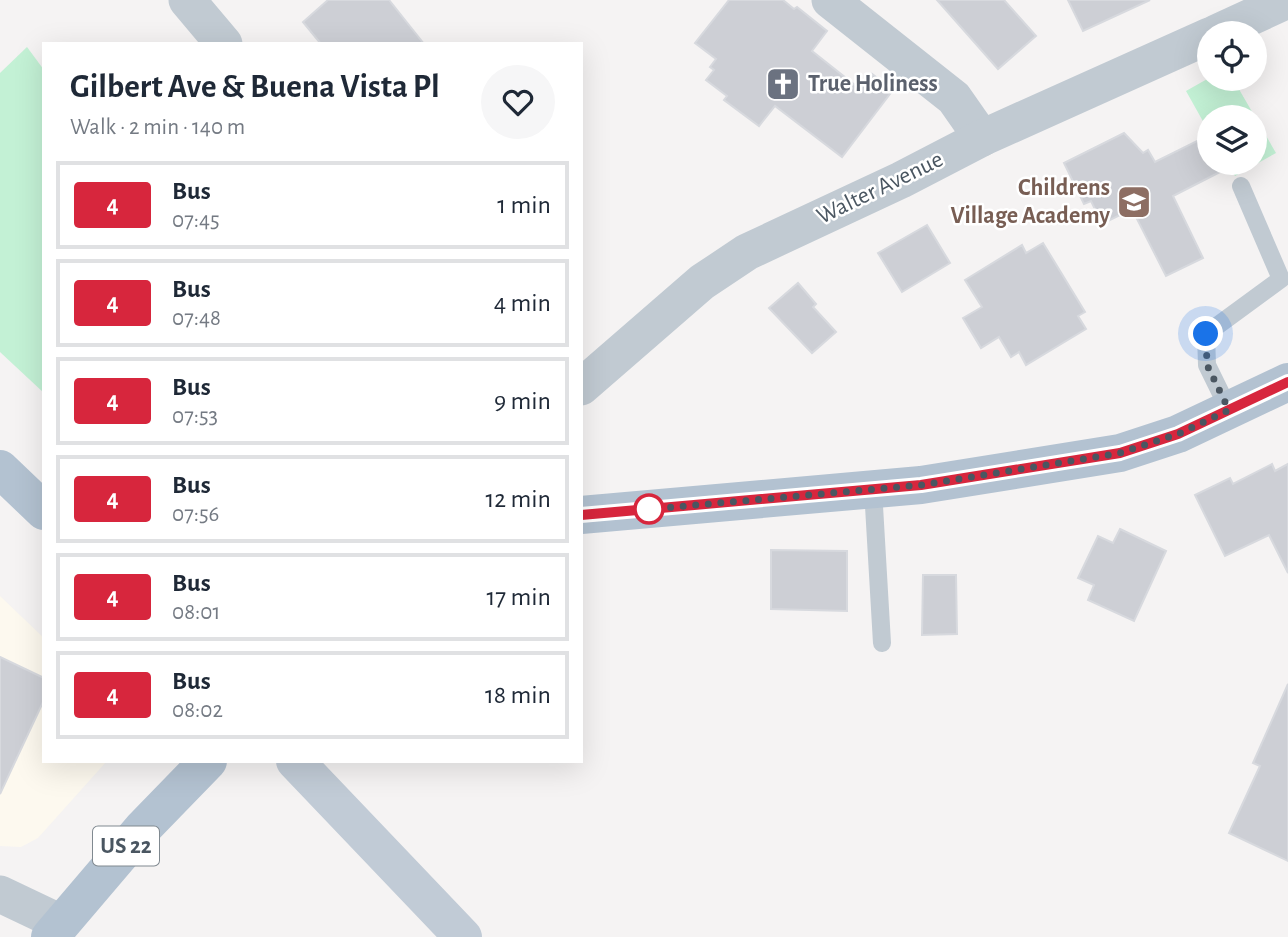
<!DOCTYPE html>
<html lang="en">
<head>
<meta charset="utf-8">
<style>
	:root { --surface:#fff; --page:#f6f6f7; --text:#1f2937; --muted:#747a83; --line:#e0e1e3 }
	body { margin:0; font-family:"Alegreya Sans",sans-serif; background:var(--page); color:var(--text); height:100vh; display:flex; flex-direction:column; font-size:26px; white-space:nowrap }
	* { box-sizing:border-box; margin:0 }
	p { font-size:23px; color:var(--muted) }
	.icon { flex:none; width:38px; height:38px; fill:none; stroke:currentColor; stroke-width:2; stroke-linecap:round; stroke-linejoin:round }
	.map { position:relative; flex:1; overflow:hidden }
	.drawer { position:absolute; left:42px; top:42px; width:541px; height:721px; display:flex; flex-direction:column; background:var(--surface); border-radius:0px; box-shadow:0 7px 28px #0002 }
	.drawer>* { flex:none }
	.badge { padding:0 14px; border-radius:5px; font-size:24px; line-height:46px }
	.tools { position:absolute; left:1197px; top:21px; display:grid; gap:14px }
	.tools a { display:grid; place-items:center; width:70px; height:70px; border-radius:50%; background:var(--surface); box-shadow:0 7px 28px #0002; font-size:35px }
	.you { position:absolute; width:35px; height:35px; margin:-18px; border:5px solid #fff; border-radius:50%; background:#1a73e8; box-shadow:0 0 0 10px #1a73e833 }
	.map>.badge { position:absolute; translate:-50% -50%; box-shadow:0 0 0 4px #fff }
	.round { display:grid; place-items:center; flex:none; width:74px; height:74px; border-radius:37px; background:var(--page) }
	.headline { display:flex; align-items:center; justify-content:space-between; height:119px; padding:0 28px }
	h1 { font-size:33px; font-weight:600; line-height:52px }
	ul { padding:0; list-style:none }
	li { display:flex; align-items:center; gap:21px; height:88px; margin:0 14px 10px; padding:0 14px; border:4px solid var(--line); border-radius:0px }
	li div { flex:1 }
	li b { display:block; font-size:26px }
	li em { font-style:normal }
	li .badge { min-width:77px; font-weight:700; text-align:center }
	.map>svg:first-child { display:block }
	.commercial { fill:#fdf9ef }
	.green { fill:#c3f1d5 }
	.building { fill:#cdcfd5; stroke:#d7d9de; stroke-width:2 }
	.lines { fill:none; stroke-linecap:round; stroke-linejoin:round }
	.service { stroke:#c1cad2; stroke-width:18 }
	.minor { stroke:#c1cad2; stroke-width:37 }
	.secondary { stroke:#c1cbd6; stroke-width:38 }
	.primary { stroke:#b3c2d1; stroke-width:38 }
	.line-casing { stroke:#fff; stroke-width:16 }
	.line { stroke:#d7263d; stroke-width:10 }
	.walk { stroke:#4a5661; stroke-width:7; stroke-dasharray:0 12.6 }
	.stop-dot { fill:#fff; stroke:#d7263d; stroke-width:3.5 }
	.labels { text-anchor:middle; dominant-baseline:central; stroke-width:5; stroke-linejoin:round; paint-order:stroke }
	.shield { fill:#fff; stroke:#808990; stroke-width:2 }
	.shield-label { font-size:23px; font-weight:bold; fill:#4a5661 }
	.worship-label { font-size:24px; font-weight:bold; fill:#5b616d; stroke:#fff; text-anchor:start }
	.street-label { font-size:24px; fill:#4a5661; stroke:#fff }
	.education-label { font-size:24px; font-weight:bold; fill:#785e54; stroke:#fff; text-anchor:end }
</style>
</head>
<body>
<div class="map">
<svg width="1288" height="937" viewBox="0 0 1288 937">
	<rect width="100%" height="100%" fill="#f5f3f3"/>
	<path class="commercial" d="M0,596l44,42v123h63l-69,77 -17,9 -21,-1z"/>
	<g class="green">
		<path d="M27,47l17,23v323l-44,-41v-279z"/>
		<path d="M1209,78l24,1 43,74 -41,23 -8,-13h28v-46h-46v15l-23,-41z"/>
	</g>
	<g class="building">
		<path d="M328,0h61l35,44h-103l-18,-22z"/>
		<path d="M729,0h54l11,9 3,-2 30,24 -15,20 48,38 12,-15 21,16 -51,67 -67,-51 -16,20 -35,-26 3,-4 -21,-16 8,-10 -4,-3 6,-8 -21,-16z"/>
		<path d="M937,0h67l32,36 -38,33z"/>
		<path d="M1068,0h82l-67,31z"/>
		<path d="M1124,133l19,20 5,-3 7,12 50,-25 4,9v17h9l4,8 -49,25 30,62 -37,18 -34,-67 -30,15 -11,-23 -7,3 -20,-41z"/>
		<path d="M927,225l23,38 -48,29 -24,-39z"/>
		<path d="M1043,243l42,69 -7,4 8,13 -60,36 -7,-13 -8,5 -12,-20 -18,11 -18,-30 19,-11 -17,-27 57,-35 4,8z"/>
		<path d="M798,283l18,21 -3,3 23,25 -24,21 -43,-45z"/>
		<path d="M1272,464l3,7 13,-7v109l-19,-38 -44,21 -30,-61 35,-17 3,6z"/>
		<path d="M1120,529l46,22 -32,70 -46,-21 6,-15 -16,-7 20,-42 15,7z"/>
		<path d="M771,550l76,1v60l-76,-2z"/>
		<path d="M923,575h33l1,59 -35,1z"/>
		<path d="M0,657l44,21v22l-44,94z"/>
		<path d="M1288,684v177l-59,-28 31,-67 -7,-3z"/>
	</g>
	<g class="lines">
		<g class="service">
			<path d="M1229,410l-22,-45 -1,-31 75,-55 -40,-93"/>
			<path d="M873,489l9,154"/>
		</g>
		<g class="minor">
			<path d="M187,0l37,44"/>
			<path d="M830,0l124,98 28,40"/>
			<path d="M1216,33l72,-33"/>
			<path d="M581,387l121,-105 45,-30 154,-72 81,-42 227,-102"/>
			<path d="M0,894l61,29"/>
		</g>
		<path class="secondary" d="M295,761l168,176"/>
		<g class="primary">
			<path d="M0,469l44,42"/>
			<path d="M581,515l340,-30 199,-32 58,-19 110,-52"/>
			<path d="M50,937l92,-108 66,-68"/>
		</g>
	</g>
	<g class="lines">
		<g class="line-casing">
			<path id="line" d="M581,515l340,-30 199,-32 58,-19 110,-52"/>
		</g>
		<use href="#line" class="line"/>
		<path class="walk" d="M649,509l-8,1 280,-25 199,-32 58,-19 51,-24 -22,-45 -1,-31"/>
	</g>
	<defs>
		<g id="church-square" transform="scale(1.75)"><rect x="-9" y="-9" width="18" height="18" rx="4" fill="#6b7280" stroke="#fff"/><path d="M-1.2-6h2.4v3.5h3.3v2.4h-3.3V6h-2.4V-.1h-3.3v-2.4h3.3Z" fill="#fff"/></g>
		<g id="school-square" transform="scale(1.75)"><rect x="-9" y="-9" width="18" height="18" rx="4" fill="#8d6e63" stroke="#fff"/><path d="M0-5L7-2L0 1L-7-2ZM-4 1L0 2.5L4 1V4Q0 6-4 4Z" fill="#fff"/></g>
	</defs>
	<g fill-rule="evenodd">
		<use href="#church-square" x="783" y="84"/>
		<use href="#school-square" x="1134" y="202"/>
	</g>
	<circle class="stop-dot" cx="649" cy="509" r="14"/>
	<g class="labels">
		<rect class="shield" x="93" y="826.5" width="66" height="39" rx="5"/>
		<g class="shield-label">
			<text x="126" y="846">US 22</text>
		</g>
		<g class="worship-label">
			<text x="808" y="84">True Holiness</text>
		</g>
		<g class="street-label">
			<text transform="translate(880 188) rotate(-26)">Walter Avenue</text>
		</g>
		<g class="education-label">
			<text x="1110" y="188">Childrens<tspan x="1110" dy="28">Village Academy</tspan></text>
		</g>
	</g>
</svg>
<div class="tools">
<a><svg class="icon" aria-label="locate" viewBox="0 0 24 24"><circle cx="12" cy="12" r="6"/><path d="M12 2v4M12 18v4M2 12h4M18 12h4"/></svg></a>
<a><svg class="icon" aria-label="layers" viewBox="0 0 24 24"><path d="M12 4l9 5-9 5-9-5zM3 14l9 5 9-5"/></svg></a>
</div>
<div class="you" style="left:1206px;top:334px"></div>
<section class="drawer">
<div class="headline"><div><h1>Gilbert Ave &amp; Buena Vista Pl</h1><p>Walk · 2 min · 140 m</p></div><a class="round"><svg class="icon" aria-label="heart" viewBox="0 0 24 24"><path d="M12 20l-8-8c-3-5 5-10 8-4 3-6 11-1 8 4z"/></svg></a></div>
<ul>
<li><span class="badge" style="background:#d7263d;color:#fff">4</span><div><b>Bus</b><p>07:45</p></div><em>1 min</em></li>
<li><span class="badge" style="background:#d7263d;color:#fff">4</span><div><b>Bus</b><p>07:48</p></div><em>4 min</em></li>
<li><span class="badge" style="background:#d7263d;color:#fff">4</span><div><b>Bus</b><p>07:53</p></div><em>9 min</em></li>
<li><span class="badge" style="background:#d7263d;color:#fff">4</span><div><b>Bus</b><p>07:56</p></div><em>12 min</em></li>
<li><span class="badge" style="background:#d7263d;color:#fff">4</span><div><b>Bus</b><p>08:01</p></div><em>17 min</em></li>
<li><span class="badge" style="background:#d7263d;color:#fff">4</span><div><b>Bus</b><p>08:02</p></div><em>18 min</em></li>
</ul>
</section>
</div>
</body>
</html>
